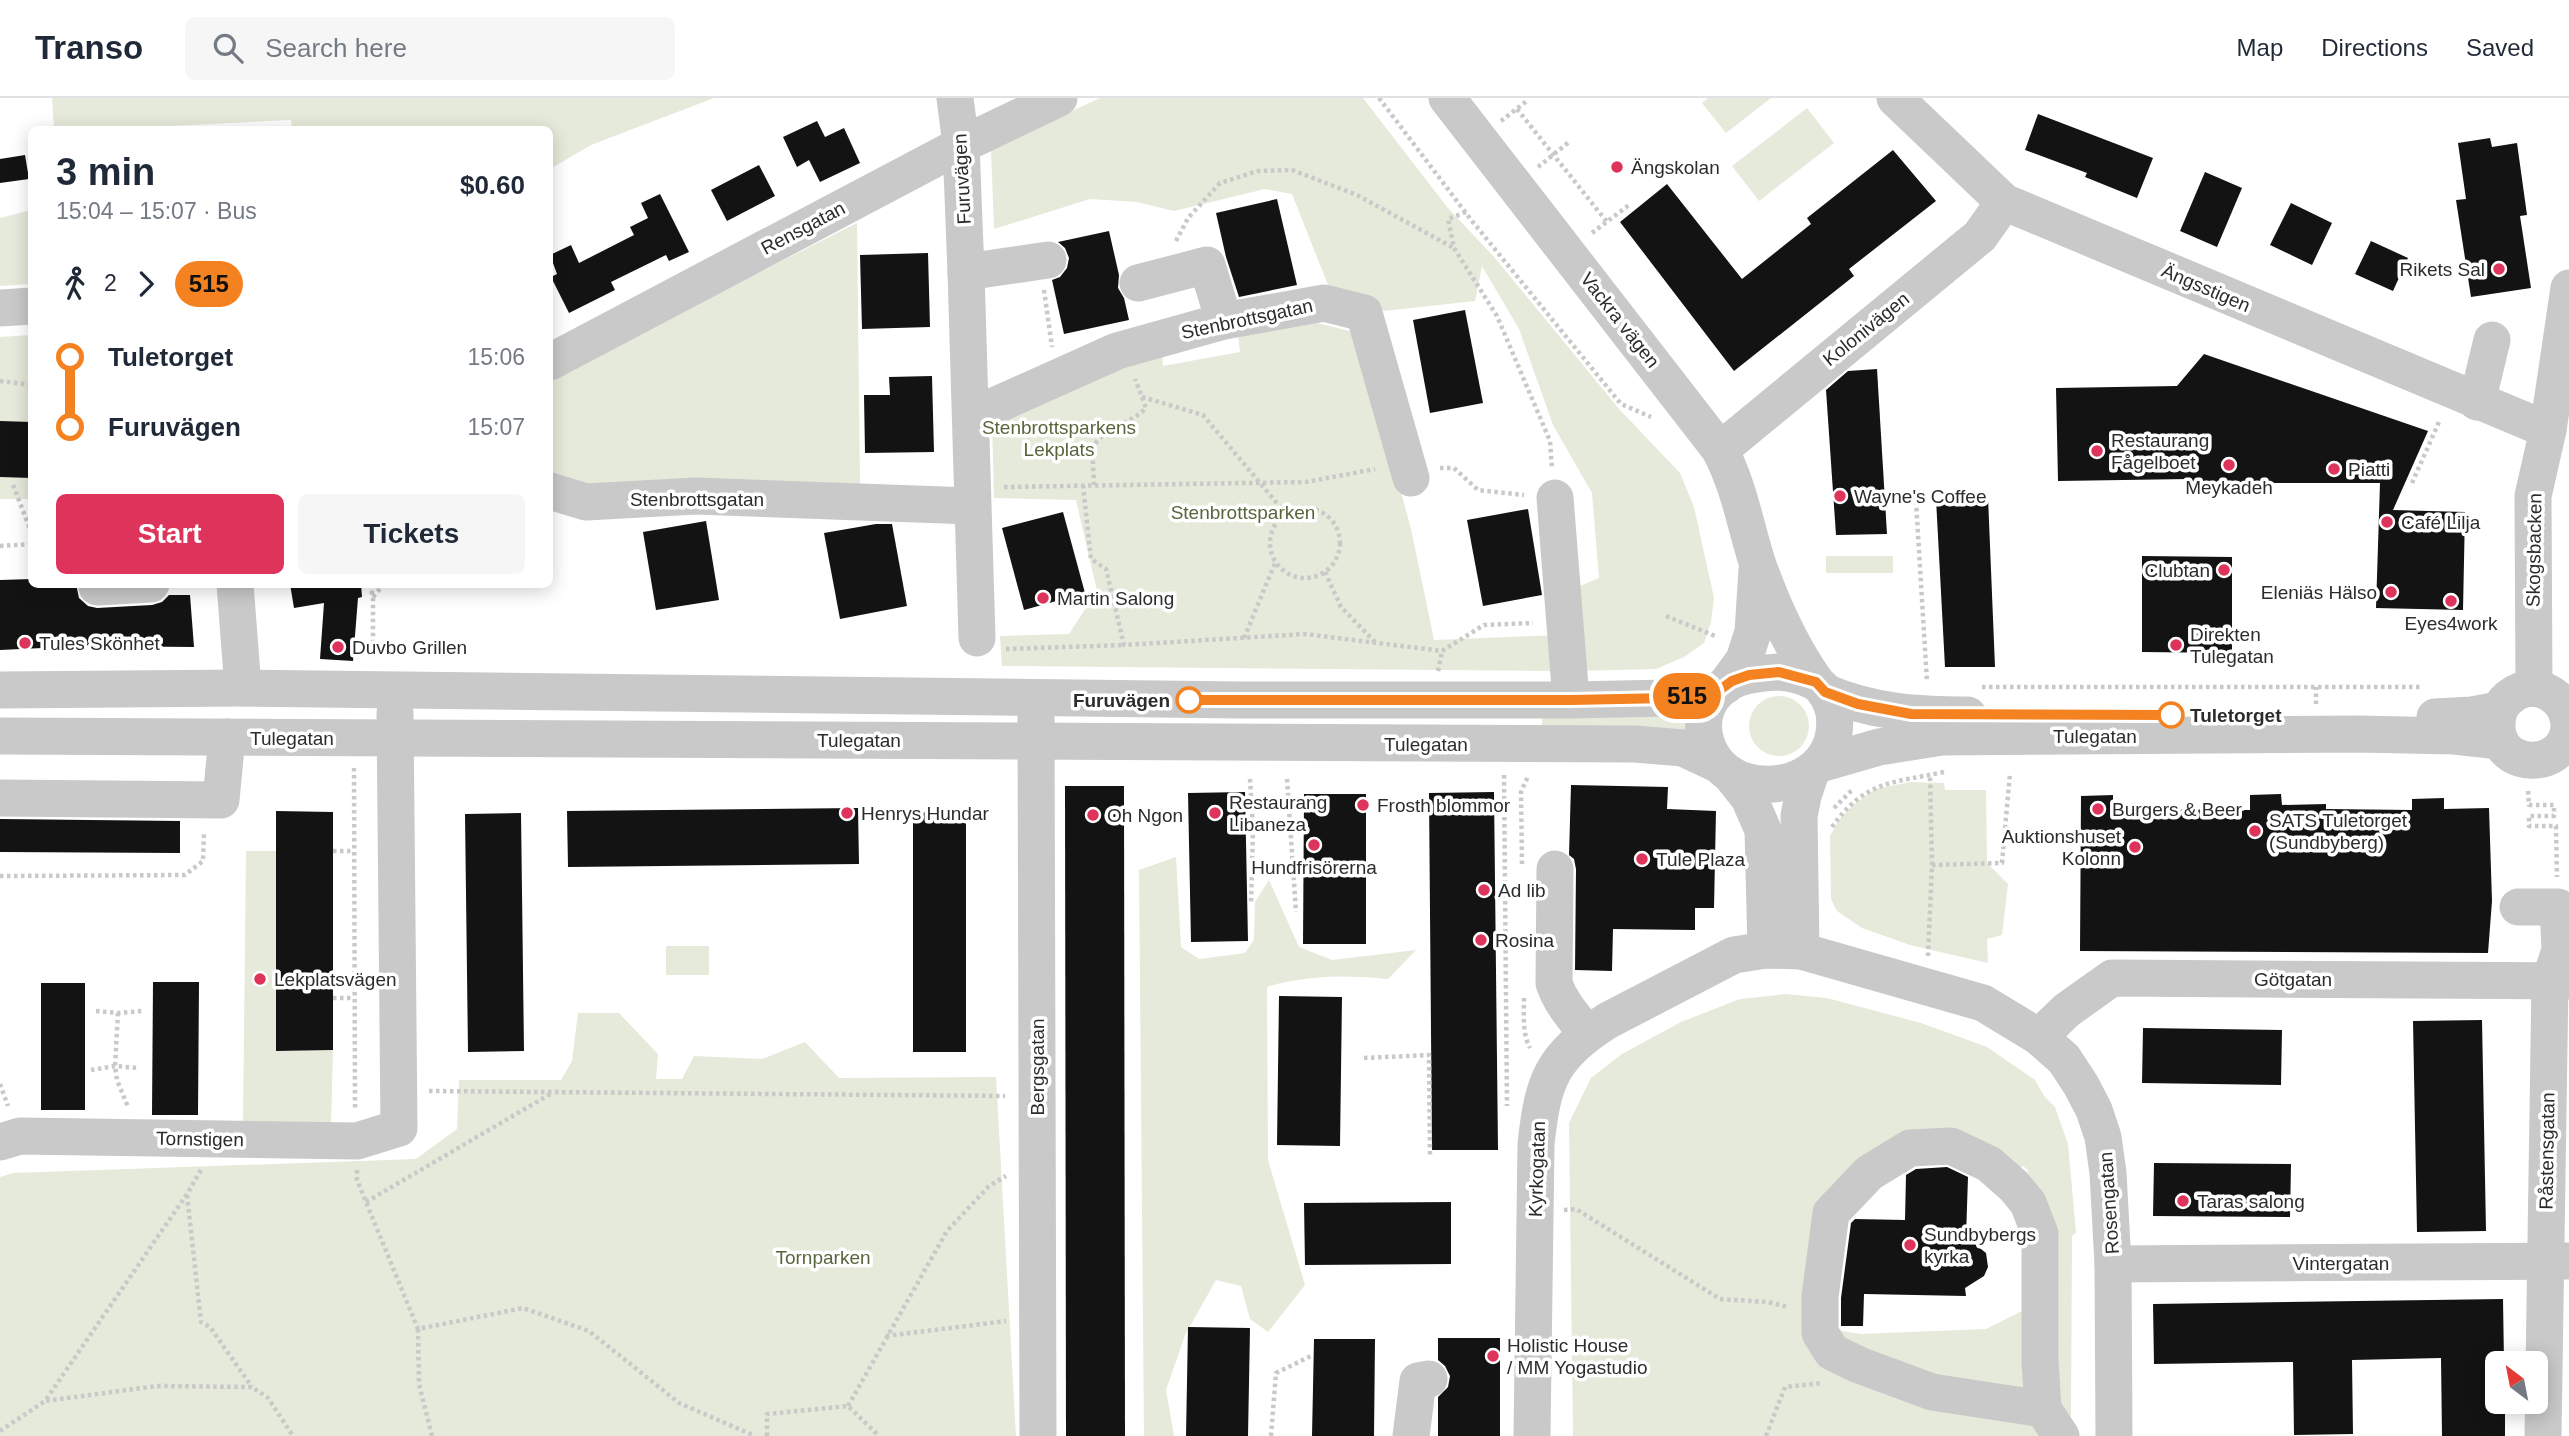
<!DOCTYPE html>
<html lang="en">
<head>
<meta charset="utf-8">
<style>
	:root { --surface:#fff; --page:#f6f6f7; --text:#1f2937; --muted:#747a83; --line:#e0e1e3; --accent:#de345c }
	body { margin:0; font-family:Helvetica,sans-serif; background:var(--page); color:var(--text); height:100vh; display:flex; flex-direction:column; font-size:26px; white-space:nowrap }
	* { box-sizing:border-box; margin:0 }
	p { font-size:23px; color:var(--muted) }
	.icon { flex:none; width:38px; height:38px; fill:none; stroke:currentColor; stroke-width:2; stroke-linecap:round; stroke-linejoin:round }
	.map { position:relative; flex:1; overflow:hidden }
	.sheet { position:absolute; left:28px; top:28px; width:525px; height:462px; display:flex; flex-direction:column; background:var(--surface); border-radius:10px; box-shadow:0 4px 18px #0003 }
	.sheet>* { flex:none }
	.badge { padding:0 14px; border-radius:23px; font-size:24px; line-height:46px }
	.needle { width:46px; rotate:328deg }
	.controls { position:absolute; left:2485px; top:1253px; display:grid; gap:14px }
	.controls a { display:grid; place-items:center; width:63px; height:63px; border-radius:10px; background:var(--surface); box-shadow:0 4px 18px #0003; font-size:35px }
	.map>.badge { position:absolute; translate:-50% -50%; box-shadow:0 0 0 4px #fff }
	.legs { display:flex; align-items:center; gap:10px; height:77px; padding:0 28px; font-size:23px }
	.legs p { margin-inline-start:auto }
	.headline { display:flex; align-items:center; justify-content:space-between; height:119px; padding:0 28px }
	h1 { font-size:38px; font-weight:700; line-height:52px }
	.button { display:flex; gap:14px; margin-top:auto; padding:14px 28px }
	.button a { flex:1; height:80px; border-radius:10px; background:var(--accent); color:#fff; font-size:28px; font-weight:700; line-height:80px; text-align:center }
	.button a+a { background:var(--page); color:var(--text) }
	ul { padding:0 28px; list-style:none }
	li { display:flex; align-items:center; gap:24px; height:70px; font-size:26px }
	li i { display:grid; place-items:center; width:10px; height:100%; margin:0 9px; background:currentColor }
	li i::after { content:''; width:18px; height:18px; margin:-9px; border:5px solid; border-radius:50%; background:var(--surface) }
	li p { margin-inline-start:auto }
	li:first-child i { background:linear-gradient(#0000 50%,currentColor 0) }
	li:last-child i { background:linear-gradient(currentColor 50%,#0000 0) }
	header { display:flex; align-items:center; gap:42px; box-sizing:border-box; height:98px; padding:0 35px; background:var(--surface); border-bottom:2px solid var(--line) }
	header strong { font-size:33px }
	nav { display:flex; gap:38px; margin-inline-start:auto; font-size:24px }
	.search { width:490px; height:63px; background:var(--page); display:flex; align-items:center; gap:18px; box-sizing:border-box; padding:0 24px; border-radius:10px; color:var(--muted); font-size:26px }
	.map>svg:first-child { display:block }
	.green { fill:#e5eada; fill-rule:evenodd }
	.building { fill:#131313 }
	.lines { fill:none; stroke-linecap:round; stroke-linejoin:round }
	.path { stroke:#c9c9c9; stroke-width:4.5; stroke-dasharray:3.5 3.5; stroke-linecap:butt }
	.minor { stroke:#c9c9c9; stroke-width:37 }
	.line-1-casing { stroke:#fff; stroke-width:16 }
	.line-1 { stroke:#f58220; stroke-width:10 }
	.poi-dot { fill:#de345c; stroke:#fff; stroke-width:2.5 }
	.stop-1-dot { fill:#fff; stroke:#f58220; stroke-width:3.5 }
	.labels { text-anchor:middle; dominant-baseline:central; stroke-width:7; stroke-linejoin:round; paint-order:stroke }
	.poi-label { font-size:19px; fill:#2c2c2c; stroke:#fff; text-anchor:start }
	.street-label { font-size:19px; fill:#2c2c2c; stroke:#fff }
	.park-label { font-size:19px; fill:#56663c; stroke:#fff }
	.stop-label { font-size:19px; font-weight:bold; fill:#2c2c2c; stroke:#fff; text-anchor:end }
</style>
</head>
<body>
<header>
<strong>Transo</strong>
<div class="search"><svg class="icon" aria-label="search" viewBox="0 0 24 24"><circle cx="10" cy="10" r="6"/><path d="M15 15l6 6"/></svg>Search here</div>
<nav><a>Map</a><a>Directions</a><a>Saved</a></nav>
</header>
<div class="map">
<svg width="2569" height="1338" viewBox="0 0 2569 1338">
	<rect width="100%" height="100%" fill="#fff"/>
	<g class="green">
		<path d="M52,0h662l-123,47 -41,24v-39h-258l-1,-10 -142,7v3l-95,-1z"/>
		<path d="M1100,0h263l84,109 48,51 125,152 60,63 14,34 20,91 -3,24 -7,21 -20,14 -28,12 -81,2 -2,-82 26,-11 -7,-85 -39,-68 -34,-96 -37,-63 -7,35 -91,10 -54,-21 -38,-96 -27,-5 -91,22 -37,-9 -47,-3 -96,30 -3,-80z"/>
		<path d="M1708,0h63l-45,35 -24,-30z"/>
		<path d="M1807,10l27,35 -75,58 -27,-35z"/>
		<path d="M31,112v74l-31,2v-68z"/>
		<path d="M857,125l3,261 -310,5v-111z"/>
		<path d="M1317,225l41,10 53,196 23,111 126,-5 3,36 -561,-5 -2,-30 69,-2 28,-43 -21,-91 -82,-2 -2,-76 170,-71 1,15 77,-14 -2,-18z"/>
		<path d="M31,237v164h-31v-162z"/>
		<rect x="1826" y="458" width="67" height="17"/>
		<circle cx="1779" cy="628" r="30"/>
		<path d="M1698,611l1,31 -157,-3v-22z"/>
		<path d="M1911,684l33,1 1,7h41l1,73 21,21 -6,51 -15,4 1,24 -78,-18 -48,-17 -25,-17 -6,-12 -1,-63 9,-16 13,-14 23,-17z"/>
		<path d="M246,753h30l1,200 56,-1 -2,74 -88,-1z"/>
		<path d="M1176,759l5,90 18,12 46,-6 9,-13 1,-38 14,-22 30,67 33,13 84,-10 -28,29c-41,-4 -81,-4 -121,8l1,173 37,125 -37,47 -18,-13 -9,-33 -25,-6 -31,55 -19,55 8,46h-30l-5,-566z"/>
		<rect x="666" y="848" width="43" height="29"/>
		<path d="M1786,896l41,4 94,25 66,24 48,33 9,16 11,11 13,37 8,89 -4,3 -1,179 -18,21h-480l-4,-313 22,-45 31,-24 59,-32 59,-23zM1959,1037l54,39 10,-8 4,3 11,38 -14,103 -38,19 -125,5 -31,-5 -4,-126z"/>
		<path d="M578,915h41l39,41 -2,25h26l12,-23 68,3 43,-17 34,36 157,-1 20,359h-1016v-259l13,-4 403,-14 41,-30 2,-49h102l11,-19z"/>
	</g>
	<g class="building">
		<path d="M2038,16l115,44 -16,40 -52,-21 2,-4 -62,-23z"/>
		<path d="M817,23l8,16 19,-9 16,35 -40,19 -11,-22 -12,7 -14,-30z"/>
		<path d="M2490,40l2,9 25,-4 10,72 -7,1 11,72 -60,9 -15,-97 10,-1 -8,-56z"/>
		<path d="M1893,52l43,51 -87,68 5,7 -120,95 -114,-149 47,-38 75,95 69,-55 -4,-6z"/>
		<path d="M25,57l4,24 -29,4v-24z"/>
		<path d="M759,67l16,31 -48,25 -16,-31z"/>
		<path d="M2205,74l37,16 -25,59 -37,-16z"/>
		<path d="M660,96l29,58 -20,9 -3,-6 -55,27 4,8 -46,23 -18,-36 6,-3 -7,-19 21,-10 8,18 55,-28 -4,-8 18,-9 -7,-15z"/>
		<path d="M1277,101l20,86 -58,12 -13,-40 -10,-44z"/>
		<path d="M2291,105l41,20 -20,42 -42,-20z"/>
		<path d="M1109,133l10,44 -1,13 6,10 5,22 -65,14 -12,-54 8,-3 7,-9 2,-10 -4,-10 -7,-6z"/>
		<path d="M2371,143l37,17 -15,33 -38,-17z"/>
		<path d="M928,155l2,74 -68,2 -2,-74z"/>
		<path d="M1465,212l18,93 -53,10 -17,-93z"/>
		<path d="M2204,256l224,77 -35,79 72,2 -2,98 -87,-2 4,-125h-191v-4l-131,2 -2,-93 121,-2z"/>
		<path d="M1877,271l10,165 -51,1 -10,-145 22,-19z"/>
		<path d="M932,278l2,76 -69,1 -1,-58h26l-1,-18z"/>
		<path d="M0,323l32,1v56l-32,-1z"/>
		<path d="M1988,399l7,170h-50l-9,-168z"/>
		<path d="M1528,411l14,86 -59,11 -16,-86z"/>
		<path d="M1063,414l22,81 -61,17 -22,-82z"/>
		<path d="M706,423l13,79 -63,10 -13,-78z"/>
		<path d="M876,426h16l15,82 -67,13 -16,-86z"/>
		<path d="M2142,458l90,1v96l-90,-1z"/>
		<path d="M32,481v5h44l3,14 9,8 9,2 55,-3 10,-3 7,-7h21l4,52 -109,-1 -85,4v-70z"/>
		<path d="M290,486h71l1,13 -4,1 -5,63 -33,-2 4,-56 -30,5z"/>
		<path d="M1571,687l97,2 -1,22 49,2 -2,97h-19v22l-82,-1 -1,42 -37,-1 1,-101 -2,-10 -5,-4z"/>
		<path d="M1065,688h59l1,650h-59z"/>
		<path d="M1245,694l3,149 -57,1 -3,-149z"/>
		<path d="M1494,694l4,358h-66l-3,-357z"/>
		<path d="M1304,696h62v150h-63z"/>
		<path d="M2281,696l1,11 44,-1v5l86,1v-11l32,-1v11l45,-1 3,93 -4,52 -408,-2 1,-155 32,-1v11l45,-1v4l92,1v-15z"/>
		<path d="M858,710l1,56 -291,3 -1,-56z"/>
		<path d="M276,713l57,1v238l-57,1z"/>
		<rect x="913" y="714" width="53" height="240"/>
		<path d="M521,715l3,238 -56,1 -3,-238z"/>
		<path d="M0,721l180,2v32l-180,-1z"/>
		<path d="M153,884h46l-1,133h-46z"/>
		<rect x="41" y="885" width="44" height="127"/>
		<path d="M1279,898l63,1 -2,149 -63,-1z"/>
		<path d="M2482,922l4,211 -69,1 -4,-211z"/>
		<path d="M2143,930l139,2 -1,55 -139,-2z"/>
		<path d="M2154,1065l137,1 -1,53 -137,-1z"/>
		<path d="M1947,1069l21,10 -2,60 20,16 2,14 -4,9 -19,12 1,8 -102,-2 -1,32h-22v-28l10,-75 4,-4 50,1 1,-45 10,-6z"/>
		<path d="M1451,1104v62l-146,1 -1,-62z"/>
		<path d="M2503,1201l1,64h-7v39h8v34h-63l-1,-78 -89,2 1,74 -59,1 -1,-73 -139,2 -1,-60z"/>
		<path d="M1188,1229l62,1 -2,108h-62z"/>
		<path d="M1438,1240h62v98h-62v-39l10,-10 2,-11 -5,-10 -7,-6z"/>
		<path d="M1314,1241h61l-1,97h-62z"/>
	</g>
	<g class="lines">
		<g class="path">
			<path d="M1379,0l93,123 149,183 30,13"/>
			<path d="M1517,11l90,113"/>
			<path d="M1501,23l27,-21"/>
			<path d="M1538,69l31,-25"/>
			<path d="M1466,114l-18,7 6,29 43,68 53,125 2,27"/>
			<path d="M1592,135l37,-28"/>
			<path d="M1176,143l12,-23 32,-35 38,-12 34,-1 65,25 97,53"/>
			<path d="M1044,192l8,57"/>
			<path d="M0,283l32,4"/>
			<path d="M1142,299l61,18 83,99"/>
			<path d="M1440,370h14l24,22 46,5"/>
			<path d="M2412,385l27,-61"/>
			<path d="M13,387l19,49"/>
			<path d="M1083,387l8,74 15,10 18,76 181,-11 137,17 42,-26 49,-2"/>
			<path d="M1094,387c0,-11 -2,-24 -1,-35 3,-19 40,-27 53,-42l-11,-29"/>
			<path d="M1004,389l302,-5 69,-13"/>
			<path d="M1916,403l11,181"/>
			<circle cx="1305" cy="445" r="35"/>
			<path d="M0,448l32,-2"/>
			<path d="M1325,474l16,35 34,35"/>
			<path d="M370,486l3,14v60"/>
			<path d="M373,499l11,-13"/>
			<path d="M1666,518l49,20"/>
			<path d="M1244,540l31,-75"/>
			<path d="M1006,551l118,-4"/>
			<path d="M1438,573l4,-20"/>
			<path d="M1982,589h440"/>
			<path d="M2316,606v-17"/>
			<path d="M354,670l1,341"/>
			<path d="M1504,677l3,331"/>
			<path d="M1250,681l3,51 -2,74"/>
			<path d="M1287,681l9,133"/>
			<path d="M2528,693l1,14h25v11h-25v10h27l1,51"/>
			<path d="M1834,710l19,-19"/>
			<path d="M1832,729c33,-47 61,-44 112,-55"/>
			<path d="M333,753h20"/>
			<path d="M1522,766l-1,-72 7,-16"/>
			<path d="M1932,767l70,-2 8,-90"/>
			<path d="M0,778l185,-1 18,-14 1,-29"/>
			<path d="M1928,858l4,-91 -2,-90"/>
			<path d="M333,900h21"/>
			<path d="M1524,900c0,17 -2,35 6,50"/>
			<path d="M96,913l22,2 24,-2"/>
			<path d="M118,915l-3,53 2,14 11,27"/>
			<path d="M1364,960l65,-3 1,103"/>
			<path d="M91,972l24,-4 24,2"/>
			<path d="M0,986l8,22"/>
			<path d="M429,993l576,5"/>
			<path d="M201,1072l-14,24 -142,207 112,-15 95,1 16,11 25,38"/>
			<path d="M357,1072v10l61,149 105,-21 66,23 90,72 76,33"/>
			<path d="M187,1097l14,127 9,5 42,60"/>
			<path d="M366,1104l186,-109"/>
			<path d="M1564,1112l12,-1 144,90 48,3 20,5"/>
			<path d="M418,1231l1,55 13,52"/>
			<path d="M886,1238l120,-15"/>
			<path d="M848,1308l99,-175 42,-45 17,-10"/>
			<path d="M0,1333l45,-30"/>
			<path d="M767,1338v-22l81,-8 31,30"/>
			<path d="M1271,1338l5,-63 37,-18"/>
			<path d="M1766,1338l19,-49 37,-4"/>
		</g>
		<g class="minor">
			<path d="M955,0l6,47 5,127 11,366"/>
			<path d="M1447,0l273,352c19,36 25,74 37,112 14,40 35,86 59,120"/>
			<path d="M1895,0l109,104 544,228"/>
			<path d="M966,174l82,-12"/>
			<path d="M1138,185l69,-18 17,56"/>
			<path d="M0,210l32,-2"/>
			<path d="M550,264l411,-217 98,-47"/>
			<path d="M2477,304l15,-62"/>
			<path d="M972,318l145,-65 107,-30 100,-18 40,10 47,165"/>
			<path d="M1720,352l260,-214 24,-34"/>
			<path d="M550,393l36,11 110,-6 276,10"/>
			<path d="M1555,400l16,202"/>
			<path d="M97,486v3l54,-3"/>
			<path d="M235,486l8,104"/>
			<path d="M1779,574c11,1 25,4 36,10 10,6 17,20 19,31 7,53 -42,81 -89,68 -38,-11 -56,-60 -27,-90 16,-16 40,-18 61,-19z"/>
			<path d="M1725,588l19,-26 9,-28 4,-62"/>
			<path d="M2534,590l-1,-192 15,-66 21,-142"/>
			<path d="M0,592l243,-2 997,12h331l97,-2 49,-6"/>
			<path d="M1825,594c46,20 93,23 143,23"/>
			<path d="M1036,619l2,719"/>
			<path d="M2435,619l37,-2 27,-5"/>
			<path d="M2569,626c-2,-28 -34,-47 -58,-28 -9,6 -14,17 -14,28 -2,46 67,49 72,4"/>
			<path d="M0,638l1635,8 48,4 32,15"/>
			<path d="M1820,666l59,-17 63,-10 415,-3 97,2 46,5"/>
			<path d="M1730,676l19,24 14,32 3,120"/>
			<path d="M0,700l221,2 6,-63"/>
			<path d="M1555,771l-1,114c7,21 20,34 33,51"/>
			<path d="M2518,809h40l2,43 -10,31 -7,455"/>
			<path d="M1801,853l-2,-135 4,-20 8,-24"/>
			<path d="M2039,939l28,-27 45,-32 457,3"/>
			<path d="M0,1044l20,-6 337,5 42,-13 -4,-415"/>
			<path d="M2113,1166l454,-3"/>
			<path d="M2043,1311l-111,-17 -73,-27 -27,-13 -12,-19v-36l11,-84 38,-40 41,-25 41,-2 38,18 25,22 14,17 12,31v127l3,48 18,27"/>
			<path d="M1411,1338l7,-55 11,-2"/>
			<path d="M1532,1338l4,-292c7,-64 15,-87 71,-123l127,-66 32,-5 35,1 182,52 56,34 25,22 17,26 13,25 9,27 5,36 5,91 1,172"/>
		</g>
	</g>
	<g class="lines">
		<g class="line-1-casing">
			<path id="line-1" d="M1189,602h382l97,-2 49,-6 15,-11 17,-6 30,-3 37,10 9,10 33,12 53,10 260,1"/>
		</g>
		<use href="#line-1" class="line-1"/>
	</g>
	<g class="poi-dot">
		<circle cx="1617" cy="69" r="7"/>
		<circle cx="2499" cy="171" r="7"/>
		<circle cx="2097" cy="353" r="7"/>
		<circle cx="2229" cy="367" r="7"/>
		<circle cx="2334" cy="371" r="7"/>
		<circle cx="1840" cy="398" r="7"/>
		<circle cx="2387" cy="424" r="7"/>
		<circle cx="2224" cy="472" r="7"/>
		<circle cx="2391" cy="494" r="7"/>
		<circle cx="1043" cy="500" r="7"/>
		<circle cx="2451" cy="503" r="7"/>
		<circle cx="25" cy="545" r="7"/>
		<circle cx="2176" cy="547" r="7"/>
		<circle cx="338" cy="549" r="7"/>
		<circle cx="1363" cy="707" r="7"/>
		<circle cx="2098" cy="711" r="7"/>
		<circle cx="847" cy="715" r="7"/>
		<circle cx="1215" cy="715" r="7"/>
		<circle cx="1093" cy="717" r="7"/>
		<circle cx="2255" cy="733" r="7"/>
		<circle cx="1314" cy="747" r="7"/>
		<circle cx="2135" cy="749" r="7"/>
		<circle cx="1642" cy="761" r="7"/>
		<circle cx="1484" cy="792" r="7"/>
		<circle cx="1481" cy="842" r="7"/>
		<circle cx="260" cy="881" r="7"/>
		<circle cx="2183" cy="1103" r="7"/>
		<circle cx="1910" cy="1147" r="7"/>
		<circle cx="1493" cy="1258" r="7"/>
	</g>
	<g class="stop-1-dot">
		<circle cx="1189" cy="602" r="12"/>
		<circle cx="2171" cy="617" r="12"/>
	</g>
	<g class="labels">
		<g class="poi-label">
			<text x="1631" y="69">Ängskolan</text>
			<text x="2485" y="171" text-anchor="end">Rikets Sal</text>
			<text x="2111" y="342">Restaurang<tspan x="2111" dy="22">Fågelboet</tspan></text>
			<text x="2348" y="371">Piatti</text>
			<text x="2229" y="389" text-anchor="middle">Meykadeh</text>
			<text x="1854" y="398">Wayne's Coffee</text>
			<text x="2401" y="424">Café Lilja</text>
			<text x="2210" y="472" text-anchor="end">Clubtan</text>
			<text x="2377" y="494" text-anchor="end">Eleniäs Hälso</text>
			<text x="1057" y="500">Martin Salong</text>
			<text x="2451" y="525" text-anchor="middle">Eyes4work</text>
			<text x="2190" y="536">Direkten<tspan x="2190" dy="22">Tulegatan</tspan></text>
			<text x="39" y="545">Tules Skönhet</text>
			<text x="352" y="549">Duvbo Grillen</text>
			<text x="1229" y="704">Restaurang<tspan x="1229" dy="22">Libaneza</tspan></text>
			<text x="1377" y="707">Frosth blommor</text>
			<text x="2112" y="711">Burgers &amp; Beer</text>
			<text x="861" y="715">Henrys Hundar</text>
			<text x="1107" y="717">Oh Ngon</text>
			<text x="2269" y="722">SATS Tuletorget<tspan x="2269" dy="22">(Sundbyberg)</tspan></text>
			<text x="2121" y="738" text-anchor="end">Auktionshuset<tspan x="2121" dy="22">Kolonn</tspan></text>
			<text x="1656" y="761">Tule Plaza</text>
			<text x="1314" y="769" text-anchor="middle">Hundfrisörerna</text>
			<text x="1498" y="792">Ad lib</text>
			<text x="1495" y="842">Rosina</text>
			<text x="274" y="881">Lekplatsvägen</text>
			<text x="2197" y="1103">Taras salong</text>
			<text x="1924" y="1136">Sundbybergs<tspan x="1924" dy="22">kyrka</tspan></text>
			<text x="1507" y="1247">Holistic House<tspan x="1507" dy="22">/ MM Yogastudio</tspan></text>
		</g>
		<g class="street-label">
			<text transform="translate(962 81) rotate(-93)">Furuvägen</text>
			<text transform="translate(803 130) rotate(-28)">Rensgatan</text>
			<text transform="translate(2206 190) rotate(23)">Ängsstigen</text>
			<text transform="translate(1247 221) rotate(-12)">Stenbrottsgatan</text>
			<text transform="translate(1620 222) rotate(52)">Vackra vägen</text>
			<text transform="translate(1866 231) rotate(-39)">Kolonivägen</text>
			<text x="697" y="401">Stenbrottsgatan</text>
			<text transform="translate(2534 452) rotate(-89)">Skogsbacken</text>
			<text x="2095" y="638">Tulegatan</text>
			<text x="292" y="640">Tulegatan</text>
			<text x="859" y="642">Tulegatan</text>
			<text x="1426" y="646">Tulegatan</text>
			<text x="2293" y="881">Götgatan</text>
			<text transform="translate(1037 969) rotate(-90)">Bergsgatan</text>
			<text transform="translate(200 1041) rotate(1)">Tornstigen</text>
			<text transform="translate(2547 1053) rotate(-89)">Råstensgatan</text>
			<text transform="translate(1537 1071) rotate(-88)">Kyrkogatan</text>
			<text transform="translate(2109 1105) rotate(-94)">Rosengatan</text>
			<text x="2341" y="1165">Vintergatan</text>
		</g>
		<g class="park-label">
			<text x="1059" y="329">Stenbrottsparkens<tspan x="1059" dy="22">Lekplats</tspan></text>
			<text x="1243" y="414">Stenbrottsparken</text>
			<text x="823" y="1159">Tornparken</text>
		</g>
		<g class="stop-label">
			<text x="1170" y="602">Furuvägen</text>
			<text x="2190" y="617" text-anchor="start">Tuletorget</text>
		</g>
	</g>
</svg>
<div class="controls">
<a><svg class="needle" viewBox="-14 -14 28 28"><path d="M0-13l5 13h-10z" fill="#e53935"/><path d="M0 13l5-13h-10z" fill="#747a83"/></svg></a>
</div>
<b class="badge" style="left:1687px;top:598px;background:#f58220;color:#111">515</b>
<section class="sheet">
<div class="headline"><div><h1>3 min</h1><p>15:04 – 15:07 · Bus</p></div><b>$0.60</b></div>
<div class="legs"><svg class="icon" aria-label="walk" viewBox="0 0 24 24"><circle cx="13" cy="4" r="2"/><path d="M13 8l-2 6 4 7M11 14l-3 7M7 12l3-4h3l4 4"/></svg>2<svg class="icon" aria-label="forward" viewBox="0 0 24 24"><path d="M9 5l7 7-7 7"/></svg><b class="badge" style="background:#f58220;color:#111">515</b></div>
<ul>
<li><i style="color:#f58220"></i><b>Tuletorget</b><p>15:06</p></li>
<li><i style="color:#f58220"></i><b>Furuvägen</b><p>15:07</p></li>
</ul>
<div class="button"><a>Start</a><a>Tickets</a></div>
</section>
</div>
</body>
</html>
